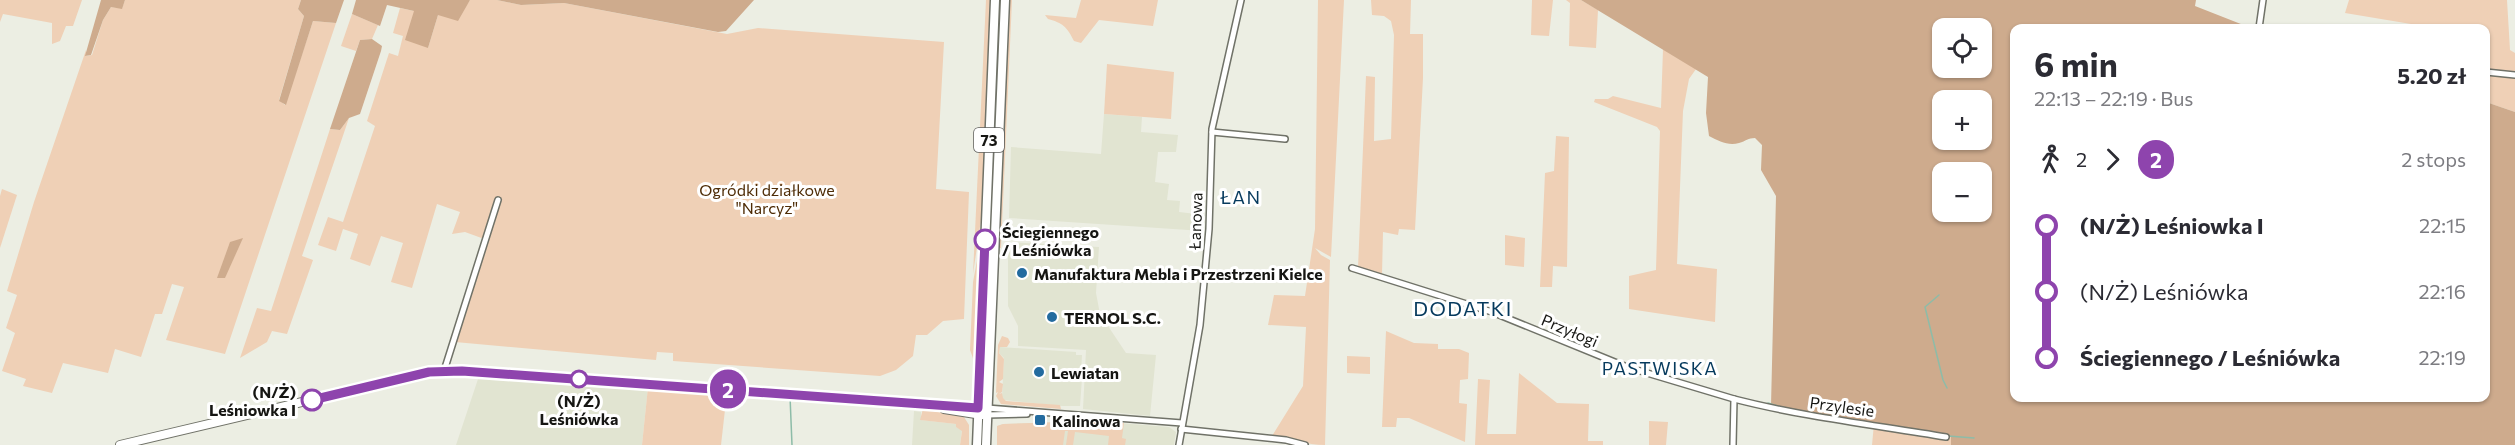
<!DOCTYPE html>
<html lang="en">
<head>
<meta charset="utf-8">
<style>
	:root { --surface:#fff; --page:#f2f2f3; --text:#2b2b33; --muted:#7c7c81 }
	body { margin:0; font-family:Commissioner,sans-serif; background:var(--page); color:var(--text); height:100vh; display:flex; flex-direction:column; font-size:22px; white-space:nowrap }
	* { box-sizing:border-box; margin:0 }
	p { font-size:20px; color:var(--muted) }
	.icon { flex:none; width:33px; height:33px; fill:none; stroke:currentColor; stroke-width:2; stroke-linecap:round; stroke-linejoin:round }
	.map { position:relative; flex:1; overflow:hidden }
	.panel { position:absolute; left:2010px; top:24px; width:480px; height:378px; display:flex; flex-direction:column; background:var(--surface); border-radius:12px; box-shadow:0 2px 4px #0004 }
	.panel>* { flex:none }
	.badge { padding:0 12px; border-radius:20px; font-size:21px; line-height:39px }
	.controls { position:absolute; left:1932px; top:18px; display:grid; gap:12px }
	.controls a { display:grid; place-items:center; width:60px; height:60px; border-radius:12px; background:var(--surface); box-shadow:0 2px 4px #0004; font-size:30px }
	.map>.badge { position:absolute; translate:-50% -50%; box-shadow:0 0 0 3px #fff }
	.legs { display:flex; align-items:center; gap:9px; height:66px; padding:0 24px; font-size:20px }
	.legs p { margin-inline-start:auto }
	.overview { display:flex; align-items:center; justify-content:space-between; height:102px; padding:0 24px }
	h1 { font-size:33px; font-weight:700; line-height:45px }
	ul { padding:0 24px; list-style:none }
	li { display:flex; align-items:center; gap:21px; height:66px; font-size:22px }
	li i { display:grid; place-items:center; width:9px; height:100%; margin:0 8px; background:currentColor }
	li i::after { content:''; width:15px; height:15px; margin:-8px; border:4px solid; border-radius:50%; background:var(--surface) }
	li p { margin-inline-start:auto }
	li:first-child i { background:linear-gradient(#0000 50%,currentColor 0) }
	li:last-child i { background:linear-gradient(currentColor 50%,#0000 0) }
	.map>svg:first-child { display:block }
	.built { fill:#e1e4d1 }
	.green { fill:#efd0b6 }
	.forest { fill:#ceab8d; fill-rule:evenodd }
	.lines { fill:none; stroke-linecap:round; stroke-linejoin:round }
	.stream { stroke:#8dbca8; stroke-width:1.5 }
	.street-casing { stroke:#707268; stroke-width:8 }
	.secondary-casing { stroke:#707268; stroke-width:10 }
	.primary-casing { stroke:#707268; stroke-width:11 }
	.street { stroke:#fff; stroke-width:5 }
	.secondary { stroke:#fff; stroke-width:8 }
	.primary { stroke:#fff; stroke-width:8 }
	.line-1-casing { stroke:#fff; stroke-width:14 }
	.line-1 { stroke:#8e44ad; stroke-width:9 }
	.stop-1-dot { fill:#fff; stroke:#8e44ad; stroke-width:3 }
	.poi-dot { fill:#236b9f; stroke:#fff; stroke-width:2 }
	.labels { text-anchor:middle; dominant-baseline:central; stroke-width:6; stroke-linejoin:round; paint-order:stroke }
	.shield { fill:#fff; stroke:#5c5c5a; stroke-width:1.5 }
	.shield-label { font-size:15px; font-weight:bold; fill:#161613 }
	.park-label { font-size:16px; fill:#4e2c06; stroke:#fff }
	.street-label { font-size:16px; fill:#161613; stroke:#fff }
	.stop-label { font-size:16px; font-weight:bold; fill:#161613; stroke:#fff; text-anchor:start }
	.poi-label { font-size:16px; font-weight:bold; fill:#161613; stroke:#fff; text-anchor:start }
	.neighbourhood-label { font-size:18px; letter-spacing:1.5px; fill:#063a5d; stroke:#fff }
	.quarter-label { font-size:20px; letter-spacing:1.5px; fill:#063a5d; stroke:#fff }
</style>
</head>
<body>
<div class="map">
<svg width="2515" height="445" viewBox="0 0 2515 445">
	<rect width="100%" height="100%" fill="#eceee3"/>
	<g class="built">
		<path d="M1104,114l38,3 -1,15 37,3 -2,17h-18l-3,30 14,2 -2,16 13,1 -1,11 26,3 -2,16 -194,-13 2,-71 90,7z"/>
		<path d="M1008,242l91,5 -3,46 4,21 26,39 30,2 -6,61 -67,-7 3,-59 -68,-4v-20l-10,-20z"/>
		<path d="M1000,347l76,5v3h6l-1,18h-7v2l8,3 -2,28h-18l-58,-6 -2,-3 2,-39 -5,-5z"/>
		<path d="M479,376l169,11 -6,58h-186z"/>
		<path d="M914,411l7,1v8l35,4v3l6,3 -2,15h-48z"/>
		<path d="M1094,421l75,6 7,5 -2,13h-177v-19l6,-2z"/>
	</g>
	<g class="green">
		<path d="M0,0h82l-9,26h-7l-6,15 -8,3v-21l-49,-9 -3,8z"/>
		<path d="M125,0h176l-3,9 6,7 -25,84 6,5 28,-84 23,2 -111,331 -59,-14 18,-53 -12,-3 -10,30h-7l-14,43 -26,-8 -7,24 -45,-10 -11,30 -29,-7 3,-7 -24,-8 13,-38 -9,-5 11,-33 -10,-4 27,-89 52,-152v6l6,-1 11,-35 8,-13 11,1z"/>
		<path d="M470,0h27l24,5 43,-2 163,31 31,-6 186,14 -8,147 33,3 -5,127 -21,2 -16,14h-11l-3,21 -17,14 -16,6 -207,-15v-8l-16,-1 -1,8 -201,-18 32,-102 -22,-8 -13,2 8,-22 -23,-8 -25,84 -21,-6 12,-39 -22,-7 -11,30 -20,-7 8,-25 -15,-5 -7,22 -18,-6 10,-28 15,5 32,-96 -8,-5 22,-68 9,3 5,-20 -10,-3 7,-25 14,3 14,37 10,-33 27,-8z"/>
		<path d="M986,0h4l-8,213 -9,61z"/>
		<path d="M998,0h4l-18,395 1,-91z"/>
		<path d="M1010,0h2l-11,248h-2v-10z"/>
		<path d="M1081,0h77l-5,26 -54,-6 -18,23 -7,-2c-7,-14 -11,-18 -26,-22l-3,-4 31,3z"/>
		<path d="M1318,0h26l-13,257 -16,-9 6,7 9,5 -5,185c-18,0 -35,-7 -53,-9l31,-50 3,-59 -38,-2 6,-30 31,1 10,-67z"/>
		<path d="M1371,0h40l-1,34h13v44l-8,152 -16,-1 -1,6 -15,-3 -1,43 -24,-7 8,-192 9,1 -1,64 17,-2 3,-104 -3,-14 -7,-5 -12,-1z"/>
		<path d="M1532,0h21l-4,36 -18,-1z"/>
		<path d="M1566,0h15l17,10 -2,38 -27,-2 1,-43z"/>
		<path d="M2349,0h158l3,50 5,3v59l-29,-10v-74h-51l-90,-15z"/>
		<path d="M352,14l26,11 -6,14 -12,1 -4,11 -15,-5z"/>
		<path d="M1663,49l33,20 -7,10 -6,32 -6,153 40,5 -2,53 -86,-13v-33l27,-6 4,-139 -3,-4 -63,-25 1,-3h13l5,-3 48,12z"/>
		<path d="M1107,64l67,8 -3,47 -67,-5z"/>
		<path d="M349,118l-47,138 11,4 -26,74 -15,-3 -5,11 -27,16 17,-50 14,3 59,-182 10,1z"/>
		<path d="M1556,136l13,1 -2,130 -14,-1 -1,21h-12l5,-114 9,-2z"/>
		<path d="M2,189l15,6 -17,53v-52z"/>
		<path d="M1505,235l20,3 -1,29 -19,-2z"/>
		<path d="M979,250l-5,144v-33l-4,-11 3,-68z"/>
		<path d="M1386,331l28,12 24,1v5h21l10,4 -1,26 -8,1 -1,23 8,1 -2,38 -56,-24h-12l-1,9h-14z"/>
		<path d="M1002,336l6,2 2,4 -3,5h-7l-1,6 5,6 -1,20 -4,3 4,2 -1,8 -3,2 3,-1 1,5 3,3 54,4 1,4 -60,-5 -5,-8 2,-4 -2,1 2,-48z"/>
		<path d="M1347,356l23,1v17l-23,-1z"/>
		<path d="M1519,373l38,30 32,1 -1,37h15v4h-128l3,-66 12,1 -3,54h29z"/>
		<path d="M648,387l79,5 -6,53h-79z"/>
		<path d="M923,409l41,8 5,8v20h-9l2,-14 -6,-4v-3l-36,-4z"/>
		<path d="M1091,421l33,2 -2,15 4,1 -1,6h-17l1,-9 -34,-4 -2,13h-7l2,-14h-3l-2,14h-66v-19l6,-2z"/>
		<path d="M1649,421l19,1 -2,23h-17z"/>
		<path d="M1874,424l77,13v8h-79z"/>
	</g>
	<g class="forest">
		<path d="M101,0h24l-3,9 -11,-2 -8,13 -12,35 -6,1z"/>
		<path d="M301,0h43l-8,23 -23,-2 -27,84 -7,-4 25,-85 -6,-7z"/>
		<path d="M356,0h114l-12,21 -20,-6 -10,33 -23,-8 9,-29 -27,-6 -7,21 -28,-12z"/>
		<path d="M497,0h257l-28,31 -8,1 -154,-29 -43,2z"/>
		<path d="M1581,0h615l-1,6 56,22h-237v370h472v-296l29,10v333h-564v-8l-180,-31 5,-210 -15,-26 1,-25 -7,-7c-7,0 -9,3 -16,5 -11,3 -20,-2 -30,-7l-3,-23 2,-36zM1942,28h40v40h-40zM1942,100h40v40h-40zM1942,172h40v40h-40z"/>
		<path d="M372,39l10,7 -1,5 -21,63 -11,4 -9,12 -10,-1 30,-89z"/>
		<path d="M243,238l-18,40h-8l13,-36z"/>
	</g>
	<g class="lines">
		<g class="stream">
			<path d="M1939,295l-14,12 18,73 4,8"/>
			<path d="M790,396l2,49"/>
			<path d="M1768,403l13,4"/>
			<path d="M1948,436l26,2"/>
		</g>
		<g class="street-casing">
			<g id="street">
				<path d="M2259,28l4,-28"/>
				<path d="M2486,72l29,3"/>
				<path d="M1212,132l73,7"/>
				<path d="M1352,268l140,44 135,55 107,32 -1,46"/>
				<path d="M444,371l54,-171"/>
				<path d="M1734,399c70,18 141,26 212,38"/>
				<path d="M987,408l195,15"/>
				<path d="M987,415l40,-1"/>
				<path d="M1181,429l105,11 19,5"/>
				<path d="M1179,445l21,-120 9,-96 3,-100 29,-129"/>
			</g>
		</g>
		<g class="secondary-casing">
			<g id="secondary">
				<path d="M944,409l38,6"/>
				<path d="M120,445l296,-70 28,-4 539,37"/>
			</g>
		</g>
		<g class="primary-casing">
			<g id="primary">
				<path d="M977,445l18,-445"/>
				<path d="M986,445l19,-445"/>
			</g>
		</g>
		<use href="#street" class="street"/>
		<use href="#secondary" class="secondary"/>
		<use href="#primary" class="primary"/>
	</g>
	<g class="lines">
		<g class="line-1-casing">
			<path id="line-1" d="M312,400l117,-28 33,-1 516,37 7,-168"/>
		</g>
		<use href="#line-1" class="line-1"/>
	</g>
	<g class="stop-1-dot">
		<circle cx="985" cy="240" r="10"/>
		<circle cx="579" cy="379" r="8"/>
		<circle cx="312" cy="400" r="10"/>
	</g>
	<g class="poi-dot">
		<circle cx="1022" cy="273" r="6"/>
		<circle cx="1052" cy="317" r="6"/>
		<circle cx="1039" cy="372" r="6"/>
		<rect x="1034" y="414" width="12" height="12" rx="3"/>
	</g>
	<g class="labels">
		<rect class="shield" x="974" y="128" width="30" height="24" rx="4.5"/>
		<g class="shield-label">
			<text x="989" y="140">73</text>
		</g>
		<g class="park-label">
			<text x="767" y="189">Ogródki działkowe<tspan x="767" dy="18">"Narcyz"</tspan></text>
		</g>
		<g class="street-label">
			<text transform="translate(1195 221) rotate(-88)">Łanowa</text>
			<text transform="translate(1570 330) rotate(23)">Przyłogi</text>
			<text transform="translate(1842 406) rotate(8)">Przylesie</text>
		</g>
		<g class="stop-label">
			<text x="1002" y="231">Ściegiennego<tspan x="1002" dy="18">/ Leśniówka</tspan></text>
			<text x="296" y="391" text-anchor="end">(N/Ż)<tspan x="296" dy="18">Leśniowka I</tspan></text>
			<text x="579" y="400" text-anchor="middle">(N/Ż)<tspan x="579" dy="18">Leśniówka</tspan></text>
		</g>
		<g class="poi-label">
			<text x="1034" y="273">Manufaktura Mebla i Przestrzeni Kielce</text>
			<text x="1064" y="317">TERNOL S.C.</text>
			<text x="1051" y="372">Lewiatan</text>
			<text x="1052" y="420">Kalinowa</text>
		</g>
		<g class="neighbourhood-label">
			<text x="1241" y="197">ŁAN</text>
			<text x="1660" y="368">PASTWISKA</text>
		</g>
		<g class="quarter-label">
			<text x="1463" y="308">DODATKI</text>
		</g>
	</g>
</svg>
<div class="controls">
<a><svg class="icon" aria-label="locate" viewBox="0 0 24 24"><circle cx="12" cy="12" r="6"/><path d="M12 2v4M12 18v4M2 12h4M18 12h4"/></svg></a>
<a>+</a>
<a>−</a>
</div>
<b class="badge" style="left:728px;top:389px;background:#8e44ad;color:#fff">2</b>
<section class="panel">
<div class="overview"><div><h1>6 min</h1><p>22:13 – 22:19 · Bus</p></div><b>5.20 zł</b></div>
<div class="legs"><svg class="icon" aria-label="walk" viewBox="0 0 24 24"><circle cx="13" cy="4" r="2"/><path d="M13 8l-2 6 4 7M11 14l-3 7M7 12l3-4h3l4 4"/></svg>2<svg class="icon" aria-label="forward" viewBox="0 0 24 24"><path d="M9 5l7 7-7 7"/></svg><b class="badge" style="background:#8e44ad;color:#fff">2</b><p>2 stops</p></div>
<ul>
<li><i style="color:#8e44ad"></i><b>(N/Ż) Leśniowka I</b><p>22:15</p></li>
<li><i style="color:#8e44ad"></i><span>(N/Ż) Leśniówka</span><p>22:16</p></li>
<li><i style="color:#8e44ad"></i><b>Ściegiennego / Leśniówka</b><p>22:19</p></li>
</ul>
</section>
</div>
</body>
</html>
